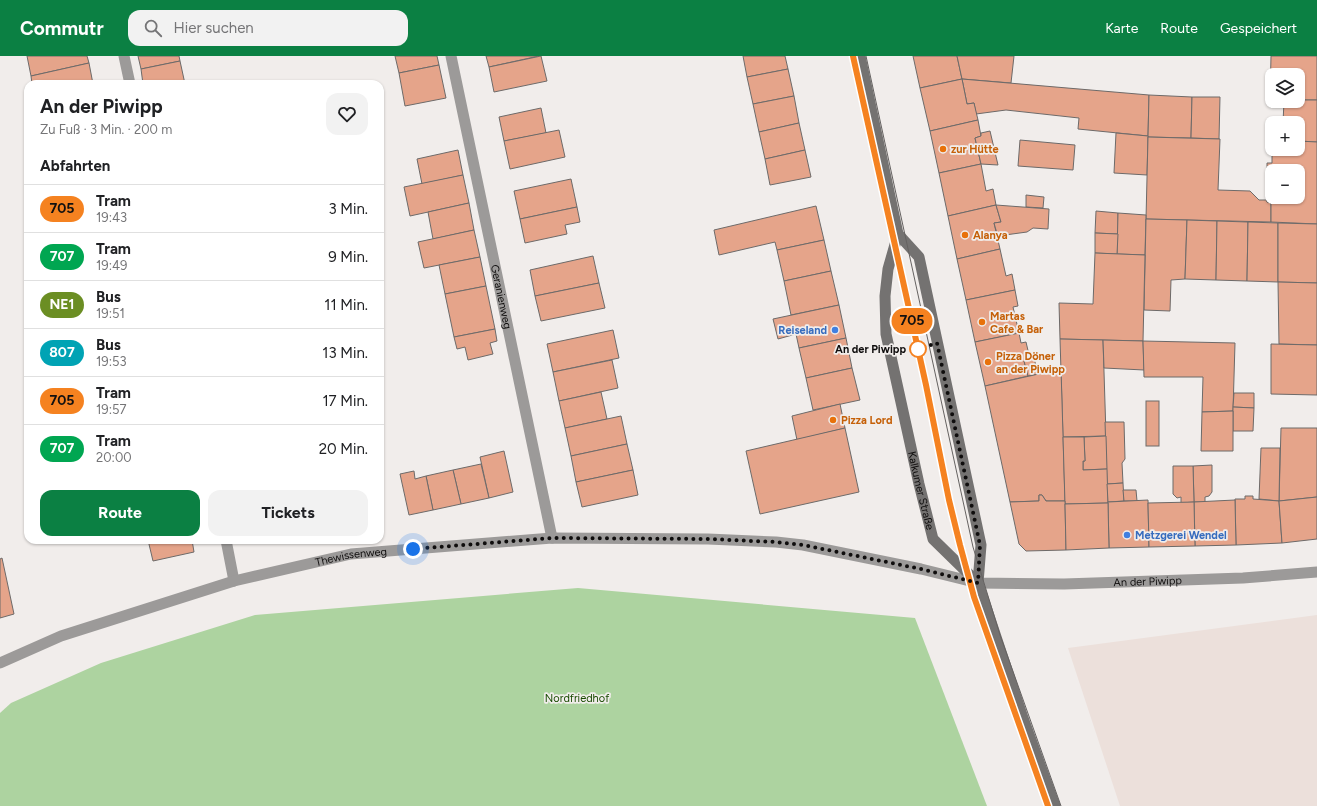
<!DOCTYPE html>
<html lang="de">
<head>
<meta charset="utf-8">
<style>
	:root { --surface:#fff; --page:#f2f2f2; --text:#202124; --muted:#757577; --line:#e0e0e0; --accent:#0b8043 }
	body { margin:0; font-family:Figtree,sans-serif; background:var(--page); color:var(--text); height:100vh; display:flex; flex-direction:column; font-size:15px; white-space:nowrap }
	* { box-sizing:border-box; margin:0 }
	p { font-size:13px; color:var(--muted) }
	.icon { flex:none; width:22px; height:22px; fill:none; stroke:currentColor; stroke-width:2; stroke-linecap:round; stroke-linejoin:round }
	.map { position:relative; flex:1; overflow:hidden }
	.side { position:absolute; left:24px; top:24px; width:360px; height:464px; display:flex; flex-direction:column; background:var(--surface); border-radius:12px; box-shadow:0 1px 3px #0004 }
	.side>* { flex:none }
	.badge { padding:0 8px; border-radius:13px; font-size:14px; line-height:26px }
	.fabs { position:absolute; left:1265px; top:12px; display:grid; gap:8px }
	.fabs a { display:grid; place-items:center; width:40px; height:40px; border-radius:8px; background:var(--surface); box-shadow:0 1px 3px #0004; font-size:20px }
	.you { position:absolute; width:20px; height:20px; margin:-10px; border:3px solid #fff; border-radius:50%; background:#1a73e8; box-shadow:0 0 0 6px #1a73e833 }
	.map>.badge { position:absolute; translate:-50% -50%; box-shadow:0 0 0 2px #fff }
	h2 { padding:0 16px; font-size:15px; line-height:36px }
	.round { display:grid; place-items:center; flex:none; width:42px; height:42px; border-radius:12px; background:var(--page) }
	.summary { display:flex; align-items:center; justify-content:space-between; height:68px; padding:0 16px }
	h1 { font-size:19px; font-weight:700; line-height:30px }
	.cta { display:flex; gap:8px; margin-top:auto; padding:8px 16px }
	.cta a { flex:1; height:46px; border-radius:12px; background:var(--accent); color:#fff; font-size:16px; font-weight:700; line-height:46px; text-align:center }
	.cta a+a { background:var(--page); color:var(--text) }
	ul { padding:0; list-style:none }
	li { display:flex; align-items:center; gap:12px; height:48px; padding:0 16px; border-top:1px solid var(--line) }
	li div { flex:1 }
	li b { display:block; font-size:15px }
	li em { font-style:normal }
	li .badge { min-width:44px; font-weight:700; text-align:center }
	header { display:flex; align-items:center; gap:24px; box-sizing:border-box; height:56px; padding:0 20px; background:var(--accent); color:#fff }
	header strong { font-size:19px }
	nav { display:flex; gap:22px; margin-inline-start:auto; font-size:14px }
	.search { width:280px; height:36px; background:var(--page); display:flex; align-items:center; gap:10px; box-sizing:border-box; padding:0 14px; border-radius:12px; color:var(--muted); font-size:15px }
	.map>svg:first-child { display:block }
	.built { fill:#ece0db }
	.green { fill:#add3a0 }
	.building { fill:#e5a48a; stroke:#6d6a69; fill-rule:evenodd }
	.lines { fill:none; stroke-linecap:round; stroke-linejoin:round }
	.minor { stroke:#9c9a99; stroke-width:11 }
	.tertiary { stroke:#9c9a99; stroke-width:11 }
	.secondary { stroke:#747271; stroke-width:11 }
	.tram { stroke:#656261; stroke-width:1 }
	.line-casing { stroke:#fff; stroke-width:9 }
	.line { stroke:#f58220; stroke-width:6 }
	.walk { stroke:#0f0d0d; stroke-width:4; stroke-dasharray:0 7.2 }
	.food-dot { fill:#e8710a; stroke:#f1edeb; stroke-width:1.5 }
	.shop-dot { fill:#3f7fe0; stroke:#f1edeb; stroke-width:1.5 }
	.stop-dot { fill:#fff; stroke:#f58220; stroke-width:2 }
	.labels { text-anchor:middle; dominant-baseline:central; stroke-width:3.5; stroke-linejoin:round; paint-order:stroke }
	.food-label { font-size:11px; font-weight:bold; fill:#c56008; stroke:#f1edeb; text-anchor:start }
	.street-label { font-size:11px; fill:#0f0d0d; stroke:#f1edeb }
	.shop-label { font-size:11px; font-weight:bold; fill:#366cbe; stroke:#f1edeb; text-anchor:end }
	.stop-label { font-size:11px; font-weight:bold; fill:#0f0d0d; stroke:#f1edeb; text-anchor:end }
	.park-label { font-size:11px; fill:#184b00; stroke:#f1edeb }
</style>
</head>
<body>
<header>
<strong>Commutr</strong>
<div class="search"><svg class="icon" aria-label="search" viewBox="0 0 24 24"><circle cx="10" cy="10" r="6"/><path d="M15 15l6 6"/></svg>Hier suchen</div>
<nav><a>Karte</a><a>Route</a><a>Gespeichert</a></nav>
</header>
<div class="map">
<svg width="1317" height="750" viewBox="0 0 1317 750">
	<rect width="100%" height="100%" fill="#f1edeb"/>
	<path class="built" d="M1317,559v191h-197l-52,-158z"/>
	<path class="green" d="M578,532l337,30 72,188h-987v-93l11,-10 90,-40 154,-48z"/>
	<g class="building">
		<path d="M27,0h60l2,7 -58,13z"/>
		<path d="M138,0h41l1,5 -39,8z"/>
		<path d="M395,0h42l2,9 -40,8z"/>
		<path d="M486,0h53l-50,11z"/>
		<path d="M541,0l6,25 -53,11 -5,-25z"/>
		<path d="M743,0h42l3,13 -41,8z"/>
		<path d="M913,0h44l5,23 -42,9z"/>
		<path d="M957,0h57l-3,27 -49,-4z"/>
		<path d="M1271,0h46v44h-19v-25h-26v24h-2z"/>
		<path d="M180,5l5,23h-42l-2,-15z"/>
		<path d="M89,7l4,21h-61l-1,-8z"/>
		<path d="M439,9l7,33 -41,8 -6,-33z"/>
		<path d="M788,13l6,27 -41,8 -6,-27z"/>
		<path d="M962,23l187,16 -1,41 -70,-7 1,-11 -73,-8 -30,4 -2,-11 -7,1z"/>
		<path d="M962,23l5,25 7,-1 4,17 -48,11 -10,-43z"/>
		<path d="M1149,39l43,2 -1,41 -43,-1z"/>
		<path d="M794,40l5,27 -40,9 -6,-28z"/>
		<path d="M1192,41h28l-1,42 -28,-1z"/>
		<path d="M1298,44h19v42l-19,-1v-18h-15l1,-22h14z"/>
		<path d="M541,52l5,25 -42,8 -5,-24z"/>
		<path d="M978,64l3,16 -6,2 6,26 -42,9 -9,-42z"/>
		<path d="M799,67l6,27 -40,9 -6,-27z"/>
		<path d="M559,74l6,27 -55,12 -6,-28z"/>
		<path d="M990,75l8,34 -17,-1 -6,-26 6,-2v-3z"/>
		<path d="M1116,77l32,3 -1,39 -33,-2z"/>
		<path d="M1148,81l72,2 -2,51 32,1 9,9h8v2h4v20l-125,-3z"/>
		<path d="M1020,84l55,5 -2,25 -55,-4z"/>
		<path d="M1272,85v8h26v-8l19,1v82l-46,-2v-20h-4v-39h5zM1272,115h26v26h-26z"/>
		<path d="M458,94l5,25 -41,9 -5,-25z"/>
		<path d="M805,94l6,27 -41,8 -5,-26z"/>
		<path d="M981,108l5,27 7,-2 3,16 -48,11 -9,-43z"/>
		<path d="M463,119l6,28 -59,13 -6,-29z"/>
		<path d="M571,123l6,28 -57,12 -6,-28z"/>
		<path d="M1026,139l18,2 -1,11 -17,-1z"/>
		<path d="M469,147l5,27 -41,9 -5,-27z"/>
		<path d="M996,149l5,17 -7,1 6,26 -43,10 -9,-43z"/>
		<path d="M996,149l53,4 -1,20 -15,-1 -6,4 -22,3 -7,2 -4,-14 7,-1z"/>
		<path d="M816,150l8,34 -47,10 -2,-8 -56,13 -5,-25z"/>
		<path d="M577,151l3,15 -15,3 2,9 -42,9 -5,-24z"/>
		<path d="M1096,155l22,2v21l-23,-1z"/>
		<path d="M1118,157l28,2 -1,40 -28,-1z"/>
		<path d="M1146,163l41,1 -2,59 -14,1 -1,31 -26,-1z"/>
		<path d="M1187,164l30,1 -1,59 -31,-1z"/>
		<path d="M1217,165l31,1 -1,59 -31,-1z"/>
		<path d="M1248,166l30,1v59l-31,-1z"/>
		<path d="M1278,167l39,1v59l-39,-1z"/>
		<path d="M474,174l6,27 -56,11 -6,-26z"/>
		<path d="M1095,177l23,1 -1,20 -22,-1z"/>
		<path d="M824,184l7,31 -47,10 -7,-31z"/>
		<path d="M1000,193l6,27 6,-2 3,16 -49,10 -9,-41z"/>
		<path d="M1095,197l50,2 -2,86 -83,-2 -1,-36 34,1z"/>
		<path d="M593,200l6,27 -64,13 -5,-26z"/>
		<path d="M480,201l6,29 -41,8 -6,-29z"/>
		<path d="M831,215l8,34 -48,10 -7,-34z"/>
		<path d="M1278,226l39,1v62l-38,-1z"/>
		<path d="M599,227l6,25 -64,13 -6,-25z"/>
		<path d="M486,230l9,43 -41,8 -9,-43z"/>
		<path d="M1015,234l3,16 -5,1 6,26 -44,9 -9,-42z"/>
		<path d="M839,249l7,33 -47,10 -3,-14 -18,5 -5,-20z"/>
		<path d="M495,273l2,12 -7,2 3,11 -25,6 -3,-13 -8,2 -3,-12z"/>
		<path d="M613,274l6,28 -66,14 -6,-28z"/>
		<path d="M1019,277l2,10 5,-1 4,17 -6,2 4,15 -43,10 -10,-44z"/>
		<path d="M846,282l6,30 -46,10 -7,-30z"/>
		<path d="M1060,283l43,1 3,96 -43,1z"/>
		<path d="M1103,284l40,1 1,29 -40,-2z"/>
		<path d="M1143,285l92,2 -2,68 -31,1 1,-35h-59z"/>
		<path d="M1271,288l46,1v50l-46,-1z"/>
		<path d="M1034,302l4,16 -10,2 -4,-15z"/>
		<path d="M612,304l6,28 -59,13 -6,-29z"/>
		<path d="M852,312l8,32 -47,10 -7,-32z"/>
		<path d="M1061,313l4,132h-19l-4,-6h-3v6l-29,1 -25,-116z"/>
		<path d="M601,336l6,27 -42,9 -6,-27z"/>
		<path d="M1234,337h20v15l-21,-1z"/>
		<rect x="1146" y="345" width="13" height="45"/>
		<path d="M840,348l5,24 -48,12 -5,-24z"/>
		<path d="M1233,351l21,1 -1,23h-20z"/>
		<path d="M1233,355v40h-32l1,-39z"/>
		<path d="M621,360l6,28 -56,12 -6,-28z"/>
		<path d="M1105,366h19l1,37 -3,4 1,20 -16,1z"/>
		<path d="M845,372l14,64 -99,22 -14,-63z"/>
		<path d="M1281,372h36v69l-38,4z"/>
		<path d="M1106,380l1,33 -24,1v-9h2l-1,-24z"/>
		<path d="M1063,381h21l1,24h-2v9l24,-1 1,34 -43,1z"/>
		<path d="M627,388l6,26 -57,12 -5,-26z"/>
		<path d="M1261,392h19l-1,53 -20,-2z"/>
		<path d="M504,395l9,41 -24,6 -9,-41z"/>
		<path d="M481,408l8,34 -28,6 -8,-34z"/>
		<path d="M1212,409v27l-3,4 -4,1v5h-11l-1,-36z"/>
		<path d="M1173,410h20l1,36 -13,1v-6l-4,1 -4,-4z"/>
		<path d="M453,414l8,34 -28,6 -7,-34z"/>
		<path d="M633,414l5,25 -56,12 -6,-25z"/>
		<path d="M414,415l1,8 11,-3 7,34 -24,5 -9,-41z"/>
		<path d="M1123,427l1,18 -16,1 -1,-18z"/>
		<path d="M1123,434h13l1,11h-13z"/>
		<path d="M1039,439h3l4,6h19l1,49 -40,1 -7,-7 -9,-42 29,-1z"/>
		<path d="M1245,440h8v3l26,2 3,42 -46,2 -1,-46h10z"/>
		<path d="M1317,441v42l-35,4 -3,-42z"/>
		<path d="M1148,444l1,47 -40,1 -1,-46z"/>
		<path d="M1235,444l1,45 -41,1 -1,-44z"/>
		<path d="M1194,446l1,44 -46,1 -1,-44z"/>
		<path d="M1108,447l1,45 -43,2 -1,-46z"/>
		<path d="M148,484h44l2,12 -41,9z"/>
		<path d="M2,502l12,56 -14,4v-59z"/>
	</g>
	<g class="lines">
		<g class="minor">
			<path d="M124,0l6,28"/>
			<path id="s1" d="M451,0l101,482"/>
			<path d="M226,484l8,41"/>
		</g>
		<path class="tertiary" id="s2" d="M0,607l61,-27 173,-55 117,-27 201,-16 156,1 68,3 27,3 118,24 57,14 86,1 179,-6 74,-6"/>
		<g class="secondary">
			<path id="s3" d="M860,0l38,178 -10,35 -3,27 1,38 33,150 14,55 45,44"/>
			<path d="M898,178l21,23 62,288 -3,38 45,135 32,88"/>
		</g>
		<g class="tram">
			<path d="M853,0l73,329 23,115 11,45 14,52 74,209"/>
			<path d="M866,0l107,491 27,88 61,171"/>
		</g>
	</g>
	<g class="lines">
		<g class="line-casing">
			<path id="line" d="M853,0l73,329 23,115 11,45 14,52 74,209"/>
		</g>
		<use href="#line" class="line"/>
		<path class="walk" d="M413,493l139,-11 156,1 68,3 27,3 118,24 57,14 2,-38 -43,-202 -19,6"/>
	</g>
	<g class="food-dot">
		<circle cx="943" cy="93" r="4"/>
		<circle cx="965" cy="179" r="4"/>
		<circle cx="982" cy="266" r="4"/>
		<circle cx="988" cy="306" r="4"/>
		<circle cx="833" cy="364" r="4"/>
	</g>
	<g class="shop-dot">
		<circle cx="835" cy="274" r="4"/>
		<circle cx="1127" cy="479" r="4"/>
	</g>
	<circle class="stop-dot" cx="918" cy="293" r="8"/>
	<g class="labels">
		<g class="food-label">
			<text x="951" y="93">zur Hütte</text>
			<text x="973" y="179">Alanya</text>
			<text x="990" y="260">Martas<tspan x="990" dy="13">Cafe &amp; Bar</tspan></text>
			<text x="996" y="300">Pizza Döner<tspan x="996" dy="13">an der Piwipp</tspan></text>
			<text x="841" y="364">Pizza Lord</text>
		</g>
		<g class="street-label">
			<text stroke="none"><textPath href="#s1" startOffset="246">Geranienweg</textPath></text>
			<text stroke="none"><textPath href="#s3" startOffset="444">Kalkumer Straße</textPath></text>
			<text stroke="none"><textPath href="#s2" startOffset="368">Thewissenweg</textPath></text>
			<text stroke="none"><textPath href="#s2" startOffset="1170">An der Piwipp</textPath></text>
		</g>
		<g class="shop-label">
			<text x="827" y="274">Reiseland</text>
			<text x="1135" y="479" text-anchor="start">Metzgerei Wendel</text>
		</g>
		<g class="stop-label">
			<text x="906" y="293">An der Piwipp</text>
		</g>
		<g class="park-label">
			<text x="577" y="642">Nordfriedhof</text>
		</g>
	</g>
</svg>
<div class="fabs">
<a><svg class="icon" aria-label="layers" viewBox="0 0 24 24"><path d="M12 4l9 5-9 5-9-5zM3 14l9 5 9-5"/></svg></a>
<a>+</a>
<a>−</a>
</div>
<div class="you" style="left:413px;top:493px"></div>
<b class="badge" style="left:912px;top:265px;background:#f58220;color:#111">705</b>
<section class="side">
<div class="summary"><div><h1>An der Piwipp</h1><p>Zu Fuß · 3 Min. · 200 m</p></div><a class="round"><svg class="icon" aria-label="heart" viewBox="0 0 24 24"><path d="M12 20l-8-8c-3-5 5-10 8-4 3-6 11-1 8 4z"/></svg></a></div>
<h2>Abfahrten</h2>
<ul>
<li><span class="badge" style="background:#f58220;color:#111">705</span><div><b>Tram</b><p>19:43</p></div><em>3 Min.</em></li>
<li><span class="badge" style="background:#00a651;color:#fff">707</span><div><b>Tram</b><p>19:49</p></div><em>9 Min.</em></li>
<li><span class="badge" style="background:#6b8e23;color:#fff">NE1</span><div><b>Bus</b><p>19:51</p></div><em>11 Min.</em></li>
<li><span class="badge" style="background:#00a3b4;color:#fff">807</span><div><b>Bus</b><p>19:53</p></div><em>13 Min.</em></li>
<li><span class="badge" style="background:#f58220;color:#111">705</span><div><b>Tram</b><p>19:57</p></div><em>17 Min.</em></li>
<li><span class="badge" style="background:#00a651;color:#fff">707</span><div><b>Tram</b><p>20:00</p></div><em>20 Min.</em></li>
</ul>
<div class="cta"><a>Route</a><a>Tickets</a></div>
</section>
</div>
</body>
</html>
